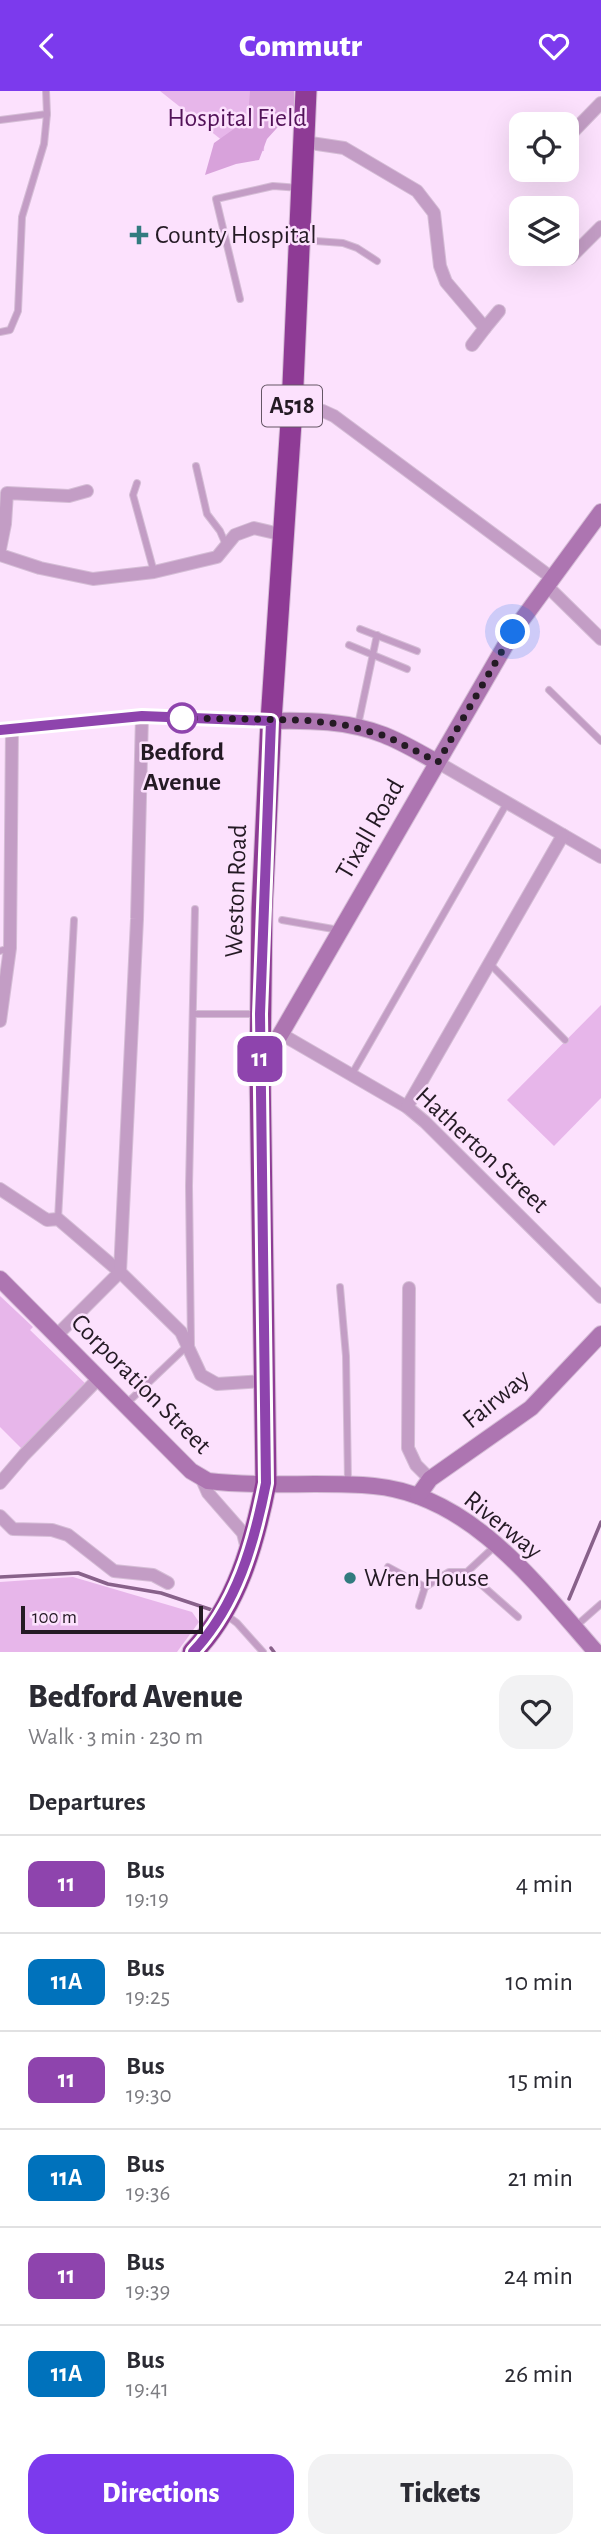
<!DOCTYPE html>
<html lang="en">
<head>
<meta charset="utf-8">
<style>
	:root { --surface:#fff; --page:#f2f2f3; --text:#2b2b33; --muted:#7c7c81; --line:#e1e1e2; --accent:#7c3aed }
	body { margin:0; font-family:"Alegreya Sans",sans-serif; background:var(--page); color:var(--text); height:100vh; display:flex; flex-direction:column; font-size:26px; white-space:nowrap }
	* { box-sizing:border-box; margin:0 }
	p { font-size:23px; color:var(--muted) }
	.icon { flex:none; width:38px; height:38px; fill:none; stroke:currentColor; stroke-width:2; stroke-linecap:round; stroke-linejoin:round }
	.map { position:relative; height:1561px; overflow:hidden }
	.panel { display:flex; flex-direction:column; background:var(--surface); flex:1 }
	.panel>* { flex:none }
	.badge { padding:0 14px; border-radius:10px; font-size:24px; line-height:46px }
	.controls { position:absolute; left:509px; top:21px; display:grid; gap:14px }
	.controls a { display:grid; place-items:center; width:70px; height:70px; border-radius:14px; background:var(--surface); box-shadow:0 7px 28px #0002; font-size:35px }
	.scale { position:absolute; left:21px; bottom:18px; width:182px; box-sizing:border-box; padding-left:7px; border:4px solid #241a24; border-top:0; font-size:19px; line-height:24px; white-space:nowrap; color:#241a24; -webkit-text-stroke:5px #fce1fd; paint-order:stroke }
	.you { position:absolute; width:35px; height:35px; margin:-18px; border:5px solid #fff; border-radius:50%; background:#1a73e8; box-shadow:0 0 0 10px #1a73e833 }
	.map>.badge { position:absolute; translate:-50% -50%; box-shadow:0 0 0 4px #fff }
	h2 { padding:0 28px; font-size:26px; line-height:63px }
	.round { display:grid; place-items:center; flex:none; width:74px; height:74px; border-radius:21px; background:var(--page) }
	.head { display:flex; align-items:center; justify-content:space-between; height:119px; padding:0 28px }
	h1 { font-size:33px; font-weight:800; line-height:52px }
	.primary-button { display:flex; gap:14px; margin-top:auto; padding:14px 28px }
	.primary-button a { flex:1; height:80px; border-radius:21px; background:var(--accent); color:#fff; font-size:28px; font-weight:800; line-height:80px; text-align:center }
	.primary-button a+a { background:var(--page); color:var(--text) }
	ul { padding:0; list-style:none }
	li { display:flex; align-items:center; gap:21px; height:98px; padding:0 28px; border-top:2px solid var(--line) }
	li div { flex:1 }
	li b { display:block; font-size:26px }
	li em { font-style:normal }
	li .badge { min-width:77px; font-weight:700; text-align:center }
	header { display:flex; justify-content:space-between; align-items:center; height:91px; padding:0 28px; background:var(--accent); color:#fff; font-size:32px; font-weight:800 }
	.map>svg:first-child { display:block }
	.green { fill:#e7b6ea }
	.forest { fill:#d8a2db }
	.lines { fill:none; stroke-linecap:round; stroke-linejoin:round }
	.stream { stroke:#88618a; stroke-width:3.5 }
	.lane-casing { stroke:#d5bdd6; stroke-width:8 }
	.street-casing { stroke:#d5bdd6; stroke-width:14 }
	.secondary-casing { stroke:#d5bdd6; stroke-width:18 }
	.highway-casing { stroke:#d5bdd6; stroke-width:23 }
	.lane { stroke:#c39dc5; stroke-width:6 }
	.street { stroke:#c39dc5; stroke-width:12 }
	.secondary { stroke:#ad75b1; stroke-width:16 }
	.highway { stroke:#8e3b95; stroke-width:21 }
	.line-casing { stroke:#fff; stroke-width:16 }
	.line { stroke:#8e44ad; stroke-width:10 }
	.walk { stroke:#241a24; stroke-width:7; stroke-dasharray:0 12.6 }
	.poi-dot { fill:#327b7f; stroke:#fce1fd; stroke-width:2.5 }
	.stop-dot { fill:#fff; stroke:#8e44ad; stroke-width:3.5 }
	.labels { text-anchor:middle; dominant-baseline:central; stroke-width:5; stroke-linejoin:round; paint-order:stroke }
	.shield { fill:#fce1fd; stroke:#655665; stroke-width:2 }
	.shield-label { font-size:24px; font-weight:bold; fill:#241a24 }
	.park-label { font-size:26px; fill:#521258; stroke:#fce1fd }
	.poi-label { font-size:26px; fill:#241a24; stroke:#fce1fd; text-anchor:start }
	.stop-label { font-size:26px; font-weight:bold; fill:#241a24; stroke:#fce1fd }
	.street-label { font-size:26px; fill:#241a24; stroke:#fce1fd }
</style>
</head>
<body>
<header><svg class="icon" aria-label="back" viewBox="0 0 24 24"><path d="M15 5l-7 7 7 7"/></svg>Commutr<svg class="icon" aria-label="heart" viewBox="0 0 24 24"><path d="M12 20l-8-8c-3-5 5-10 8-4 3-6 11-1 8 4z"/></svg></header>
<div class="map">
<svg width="601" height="1561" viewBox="0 0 601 1561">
	<rect width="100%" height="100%" fill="#fce1fd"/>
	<g class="green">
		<path d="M160,0h106l-2,60 -26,2z"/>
		<path d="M601,914v93l-47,48 -47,-46z"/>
		<path d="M0,1205l33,31 -3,3 60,58 -64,65 -26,-26z"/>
		<path d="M73,1486l119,35 7,10 -22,30h-177v-70z"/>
	</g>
	<path class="forest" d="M250,0h44l1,17 -28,31 -8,21 -23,4 -31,11 9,-32 34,-24z"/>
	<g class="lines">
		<g class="stream">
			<path d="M0,1486l78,-4 30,11 53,9 51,17"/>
			<path d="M569,1508l32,-77"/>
			<path d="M271,1557l3,4"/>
		</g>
		<g class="lane-casing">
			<g id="lane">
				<path d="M0,29l47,-6"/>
				<path d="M302,149l41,3 14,5 20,13"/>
				<path d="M240,208l-24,-100 57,-13 27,2"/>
				<path d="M0,241l10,-2 8,-19 4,-94 22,-73 3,-30 -1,-23"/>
				<path d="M196,375l11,48 13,17 6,14"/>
				<path d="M137,392l-4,12 21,77"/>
				<path d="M360,538l57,22"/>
				<path d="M349,554l58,24"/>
				<path d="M549,599l52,51"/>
				<path d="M358,634l19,-90"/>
				<path d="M282,829l57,10"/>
				<path d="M0,860l10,-3"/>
				<path d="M490,873l75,76"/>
				<path d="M193,923h65"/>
				<path d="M352,983l155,-271"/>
				<path d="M58,1128l16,-299"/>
				<path d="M340,1196l6,69 2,127"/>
				<path d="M191,1255l-2,-160 6,-277"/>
				<path d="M126,1313l61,-58"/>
				<path d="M495,1455l-28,26 51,45"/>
				<path d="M388,1476l37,20 24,-15h18"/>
				<path d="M419,1515l6,-19"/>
				<path d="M225,1523l12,9 26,29"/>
				<path d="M576,1535l25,-22"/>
			</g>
		</g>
		<g class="street-casing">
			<g id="street">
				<path d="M567,47l34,-35"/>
				<path d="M304,51l40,6 73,43 17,22 6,53 6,16 39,46 -13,17"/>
				<path d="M570,167l31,-31"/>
				<path d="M485,237l14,-17"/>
				<path d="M292,316l31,4 11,5 218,162"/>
				<path d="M0,458l5,-25 2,-31 62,3 18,-5"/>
				<path d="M0,464l40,13 53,11 61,-7 63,-15 18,-22 19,-7 30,7"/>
				<path d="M547,495l54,53"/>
				<path d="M0,639l142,-14 129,5"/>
				<path d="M437,671l164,95"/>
				<path d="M0,930l10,-73 2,-220"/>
				<path d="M281,943l126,73 18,15 176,175"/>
				<path d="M407,1016l156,-272"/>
				<path d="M0,1098l47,31 11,-1 62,53 61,60 20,43 16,9 48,-3"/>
				<path d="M409,1197l-1,160 8,17 14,14"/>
				<path d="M57,1244l63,-63 17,-353 5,-203"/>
				<path d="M200,1384l8,18 35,40 4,16"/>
				<path d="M0,1392l24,-28 75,-77"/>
				<path d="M0,1425l13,13 39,1 16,5 46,36 39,4 15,8"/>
			</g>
		</g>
		<g class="secondary-casing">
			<g id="secondary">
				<path d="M271,630c38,-1 78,0 113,14 18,7 36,18 53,27"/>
				<path d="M261,977l252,-436 88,-120"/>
				<path d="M0,1188l191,192 17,10c55,7 111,0 166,5 97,9 163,99 222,166"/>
				<path d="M418,1405l12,-17 101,-71 70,-74"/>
			</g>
		</g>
		<g class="highway-casing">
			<path id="highway" d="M193,1561c44,-46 61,-108 73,-169l-6,-413 2,-161 9,-188 21,-314 14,-316"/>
		</g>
		<use href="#lane" class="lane"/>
		<use href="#street" class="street"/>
		<use href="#secondary" class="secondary"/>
		<use href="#highway" class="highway"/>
	</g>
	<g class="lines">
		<g class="line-casing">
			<path id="line" d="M0,639l142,-14 129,5 -11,293 6,469c-12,61 -29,122 -73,169"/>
		</g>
		<use href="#line" class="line"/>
		<path class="walk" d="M182,627l120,2 39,4 45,12 52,26 75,-130"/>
	</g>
	<g class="poi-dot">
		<path d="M135.5 133.5h7v7h7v7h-7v7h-7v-7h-7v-7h7z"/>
		<circle cx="350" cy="1487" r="7"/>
	</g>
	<circle class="stop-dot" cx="182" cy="627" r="14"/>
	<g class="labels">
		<rect class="shield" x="262" y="294.5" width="60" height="41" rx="5"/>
		<g class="shield-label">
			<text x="292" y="315">A518</text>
		</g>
		<g class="park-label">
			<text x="237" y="27">Hospital Field</text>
		</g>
		<g class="poi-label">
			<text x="155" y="144">County Hospital</text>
			<text x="364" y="1487">Wren House</text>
		</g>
		<g class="stop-label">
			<text x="182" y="661">Bedford<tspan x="182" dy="30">Avenue</tspan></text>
		</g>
		<g class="street-label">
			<text transform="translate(370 738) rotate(-60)">Tixall Road</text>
			<text transform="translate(236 800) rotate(-88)">Weston Road</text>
			<text transform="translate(482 1059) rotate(43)">Hatherton Street</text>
			<text transform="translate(141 1293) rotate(45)">Corporation Street</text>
			<text transform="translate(496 1308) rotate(-39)">Fairway</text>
			<text transform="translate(503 1434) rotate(39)">Riverway</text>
		</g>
	</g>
</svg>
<div class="controls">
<a><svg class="icon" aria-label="locate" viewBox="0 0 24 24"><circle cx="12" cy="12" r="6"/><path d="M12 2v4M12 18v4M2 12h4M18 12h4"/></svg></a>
<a><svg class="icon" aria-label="layers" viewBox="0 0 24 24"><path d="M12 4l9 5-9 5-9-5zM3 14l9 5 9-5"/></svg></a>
</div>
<div class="scale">100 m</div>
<div class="you" style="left:513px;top:541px"></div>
<b class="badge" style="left:260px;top:968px;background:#8e44ad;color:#fff">11</b>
</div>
<section class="panel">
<div class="head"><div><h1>Bedford Avenue</h1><p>Walk · 3 min · 230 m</p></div><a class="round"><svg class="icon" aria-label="heart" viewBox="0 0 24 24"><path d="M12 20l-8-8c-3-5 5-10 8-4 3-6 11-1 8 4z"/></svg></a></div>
<h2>Departures</h2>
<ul>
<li><span class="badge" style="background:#8e44ad;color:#fff">11</span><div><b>Bus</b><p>19:19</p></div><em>4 min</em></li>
<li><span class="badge" style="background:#0072bc;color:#fff">11A</span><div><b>Bus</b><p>19:25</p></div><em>10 min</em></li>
<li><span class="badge" style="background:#8e44ad;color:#fff">11</span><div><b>Bus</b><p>19:30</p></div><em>15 min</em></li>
<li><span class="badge" style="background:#0072bc;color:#fff">11A</span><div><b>Bus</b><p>19:36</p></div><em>21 min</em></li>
<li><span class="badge" style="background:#8e44ad;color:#fff">11</span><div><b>Bus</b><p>19:39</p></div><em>24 min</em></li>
<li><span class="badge" style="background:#0072bc;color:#fff">11A</span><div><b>Bus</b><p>19:41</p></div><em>26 min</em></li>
</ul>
<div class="primary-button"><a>Directions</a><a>Tickets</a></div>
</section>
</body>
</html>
